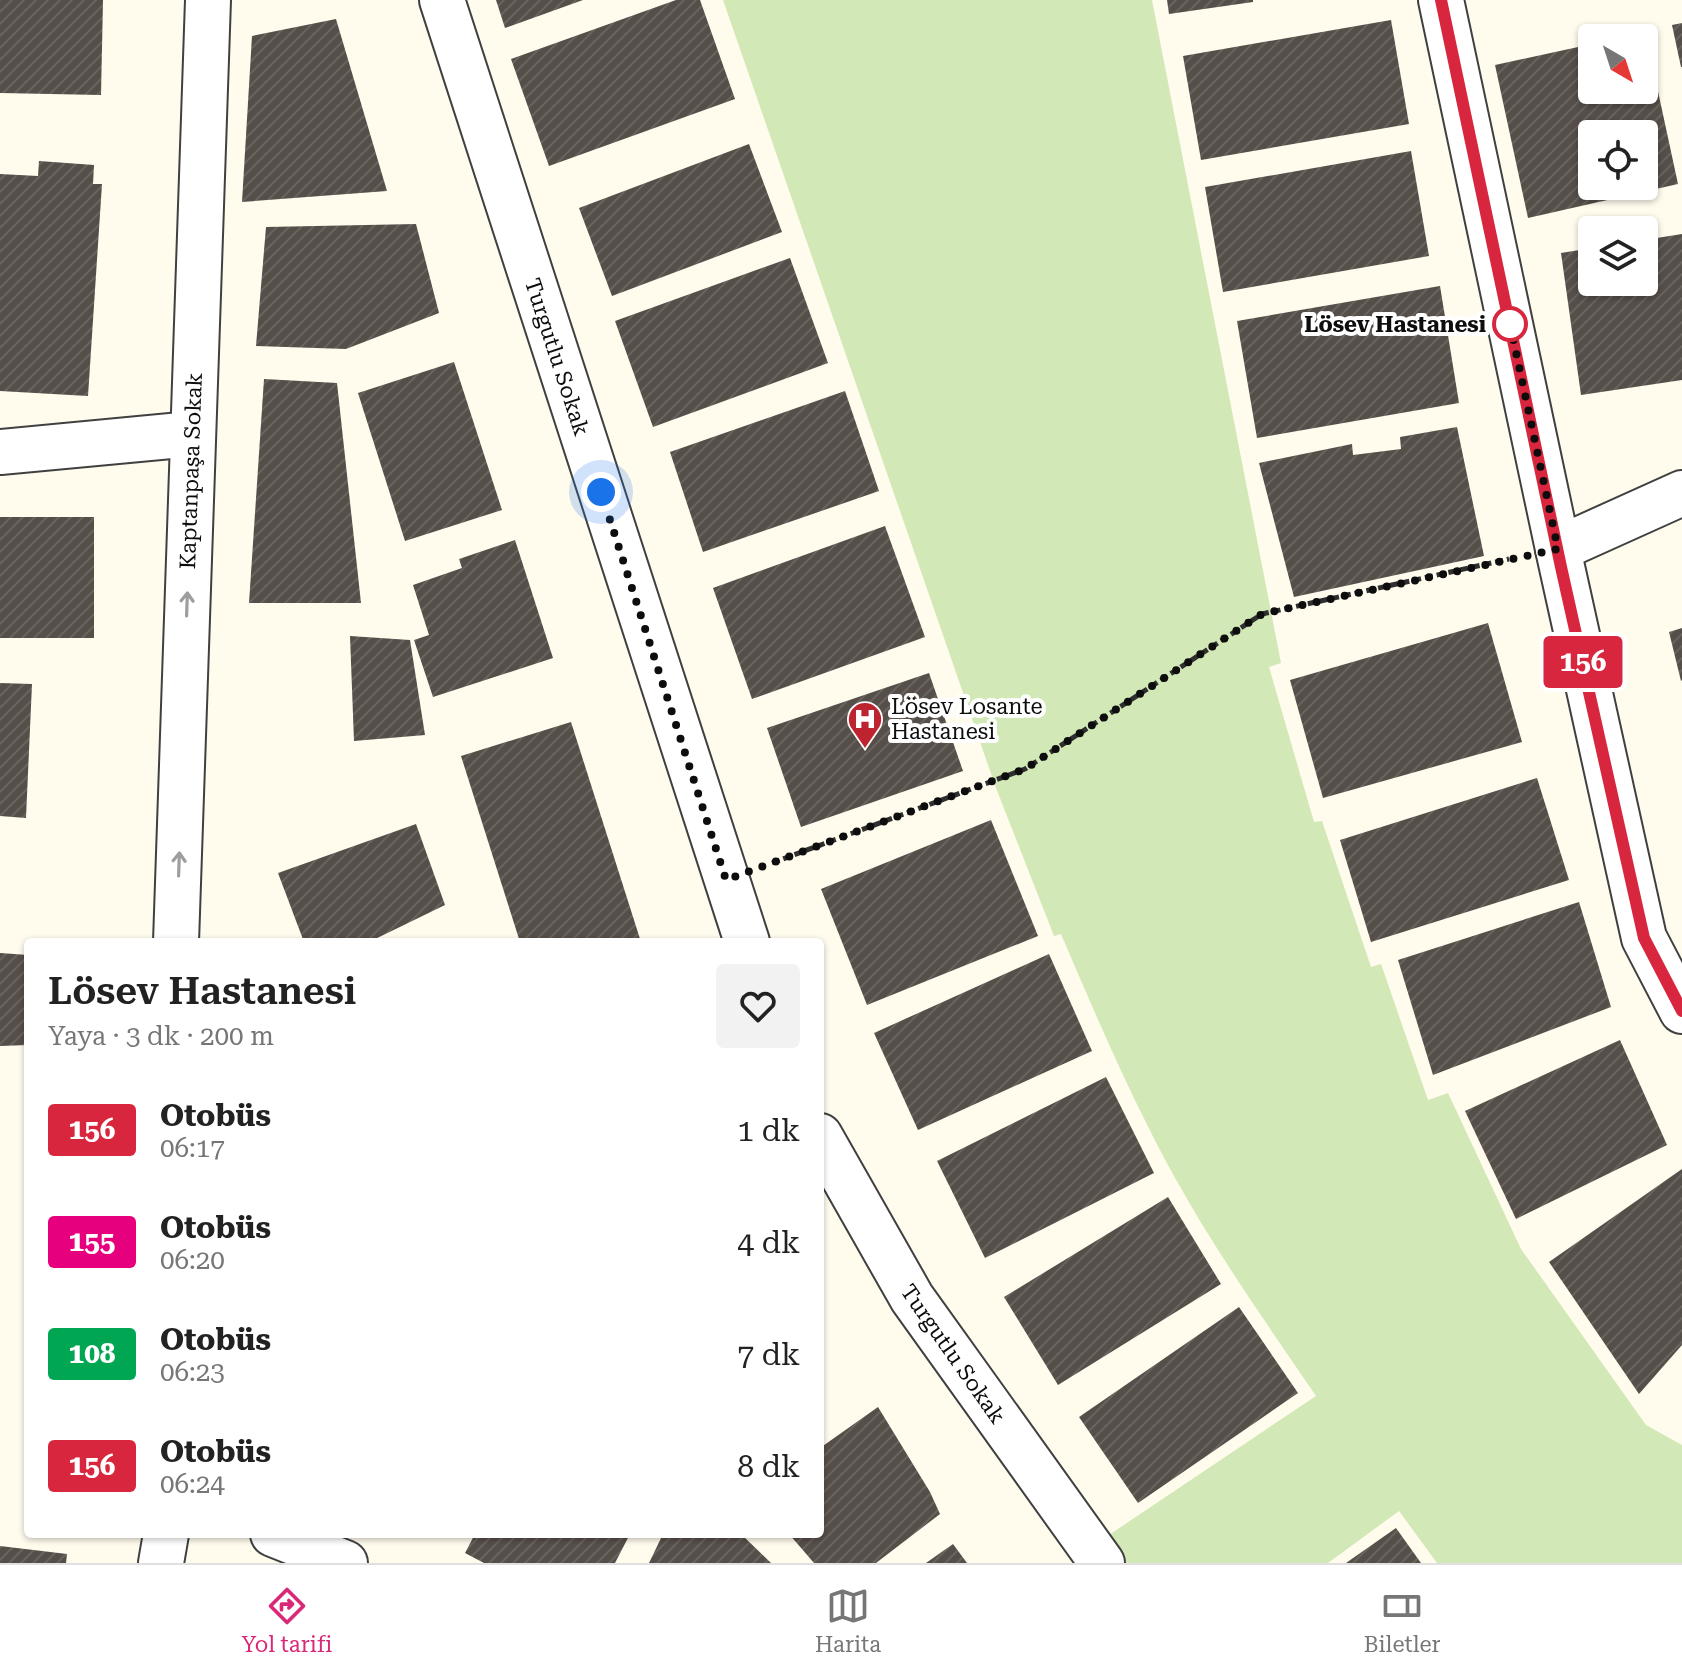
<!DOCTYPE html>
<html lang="tr">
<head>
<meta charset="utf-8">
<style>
	:root { --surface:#fff; --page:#f2f2f2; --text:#222; --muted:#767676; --line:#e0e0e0; --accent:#db2777 }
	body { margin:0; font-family:"Roboto Serif",serif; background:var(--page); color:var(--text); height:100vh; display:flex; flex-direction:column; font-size:30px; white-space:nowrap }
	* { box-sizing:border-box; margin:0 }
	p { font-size:26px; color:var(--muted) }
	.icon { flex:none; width:44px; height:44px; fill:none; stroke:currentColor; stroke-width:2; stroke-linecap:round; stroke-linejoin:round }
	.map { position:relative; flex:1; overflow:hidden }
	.panel { position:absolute; left:24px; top:938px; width:800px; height:600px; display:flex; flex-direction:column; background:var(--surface); border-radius:8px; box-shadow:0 2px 6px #0004 }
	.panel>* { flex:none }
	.badge { padding:0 16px; border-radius:6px; font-size:28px; line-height:52px }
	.needle { width:52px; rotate:141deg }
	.buttons { position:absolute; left:1578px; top:24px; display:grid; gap:16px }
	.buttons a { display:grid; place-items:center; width:80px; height:80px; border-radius:8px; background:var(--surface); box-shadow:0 2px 6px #0004; font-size:40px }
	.you { position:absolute; width:40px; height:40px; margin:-20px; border:6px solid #fff; border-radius:50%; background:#1a73e8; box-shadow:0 0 0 12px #1a73e833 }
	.map>.badge { position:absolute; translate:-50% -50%; box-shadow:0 0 0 4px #fff }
	.round { display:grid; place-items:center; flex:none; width:84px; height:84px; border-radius:8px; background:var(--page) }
	.overview { display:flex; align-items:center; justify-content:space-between; height:136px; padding:0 24px }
	h1 { font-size:38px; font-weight:600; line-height:60px }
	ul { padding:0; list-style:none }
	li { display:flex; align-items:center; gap:24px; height:112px; padding:0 24px }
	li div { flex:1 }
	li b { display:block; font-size:30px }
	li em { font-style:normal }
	li .badge { min-width:88px; font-weight:700; text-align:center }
	.tab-bar { display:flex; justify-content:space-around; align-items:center; height:112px; border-top:2px solid var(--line); background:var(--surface); font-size:22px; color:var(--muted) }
	.tab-bar a { display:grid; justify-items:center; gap:4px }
	.tab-bar .on { color:var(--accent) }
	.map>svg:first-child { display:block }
	.grass { fill:#d2e9b7 }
	.building { fill:url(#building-hatch); fill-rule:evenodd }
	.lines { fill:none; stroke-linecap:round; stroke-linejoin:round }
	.minor-casing { stroke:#404040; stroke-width:48 }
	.tertiary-casing { stroke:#404040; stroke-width:48 }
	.path { stroke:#2f2f2f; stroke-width:5; stroke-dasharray:8 4; stroke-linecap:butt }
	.minor { stroke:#fff; stroke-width:44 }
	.tertiary { stroke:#fff; stroke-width:44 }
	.oneway { stroke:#9e9e9e }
	.line-casing { stroke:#fff; stroke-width:18 }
	.line { stroke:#d7263d; stroke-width:12 }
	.walk { stroke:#0d0d0d; stroke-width:8; stroke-dasharray:0 14.4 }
	.stop-dot { fill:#fff; stroke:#d7263d; stroke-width:4 }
	.labels { text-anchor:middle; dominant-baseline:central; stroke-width:8; stroke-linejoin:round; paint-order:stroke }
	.stop-label { font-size:22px; font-weight:bold; fill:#0d0d0d; stroke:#fff; text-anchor:end }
	.street-label { font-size:22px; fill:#0d0d0d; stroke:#fff }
	.poi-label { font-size:22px; fill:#0d0d0d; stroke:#fff; text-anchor:start }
</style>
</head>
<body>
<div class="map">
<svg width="1682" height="1563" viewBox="0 0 1682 1563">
	<defs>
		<pattern id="building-hatch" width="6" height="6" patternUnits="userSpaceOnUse" patternTransform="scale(2)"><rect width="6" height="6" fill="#564e49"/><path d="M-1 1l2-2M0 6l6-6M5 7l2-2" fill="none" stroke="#69635f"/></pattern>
	</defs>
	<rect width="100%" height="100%" fill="#fffbed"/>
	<path class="grass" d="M723,0h429l129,663 -12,4 45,155 8,-1 49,146 10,-3 47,136 20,-7 73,156 125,176 36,20v118h-245l-38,-52 -71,52h-226l-11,-16 225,-151c-49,-72 -100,-144 -142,-220 -43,-78 -78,-160 -113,-242l-7,2 -58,-148z"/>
	<g class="building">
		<path d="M0,0h103l-2,95 -101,-2z"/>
		<path d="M496,0h87l-78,28z"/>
		<path d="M676,0h24l35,99 -186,67 -38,-107z"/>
		<path d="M1167,0h86v2l-84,12z"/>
		<path d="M336,19l51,172 -145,11 10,-166z"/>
		<path d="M1391,20l18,104 -208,36 -18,-104z"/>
		<path d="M1682,23v44h-1l-9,-42z"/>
		<path d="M1645,31l33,153 -150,34 -33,-153 97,-21v46h52v-52l-20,-1zM1592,134h52v52h-52z"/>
		<path d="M749,144l33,88 -170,64 -33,-88z"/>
		<path d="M1411,151l18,105 -206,36 -18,-105z"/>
		<path d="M39,161l55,4 -1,19h9l-14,212 -88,-5v-217l38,2z"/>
		<path d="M416,224l23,89 -93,36 -90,-3 10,-119z"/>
		<path d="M1682,234v146l-101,15 -20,-142 31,-5v34h52v-42z"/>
		<path d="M790,258l38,105 -175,64 -38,-106z"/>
		<path d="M1440,286l19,117 -202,35 -20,-117z"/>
		<path d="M454,362l48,148 -97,31 -47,-148z"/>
		<path d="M264,379l73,4 24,220h-112z"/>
		<path d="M845,391l34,100 -176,61 -33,-100z"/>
		<path d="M1457,427l27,129 -190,41 -35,-134 93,-19 1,11 48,-6 -1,-12z"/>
		<rect x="0" y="517" width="94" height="121"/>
		<path d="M885,526l40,111 -173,62 -39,-111z"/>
		<path d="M515,540l38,118 -120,39 -19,-57 15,-5 -16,-50 49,-17 -3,-9z"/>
		<path d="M1488,623l34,119 -199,56 -33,-118z"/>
		<path d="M1682,628v52l-1,1 -12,-49z"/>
		<path d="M350,636l60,4 15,95 -71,6z"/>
		<path d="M929,673l34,98 -162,56 -34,-99z"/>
		<path d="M0,683l32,1 -6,134 -26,-2z"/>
		<path d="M571,722l70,220h-121l-59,-186z"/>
		<path d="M1537,778l32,102 -198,62 -31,-102z"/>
		<path d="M991,820l47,116 -171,69 -46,-116z"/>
		<path d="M416,824l29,81 -76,37h-65l-26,-69z"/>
		<path d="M1579,902l32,105 -178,68 -35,-115z"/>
		<path d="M0,953l28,2v90l-28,1z"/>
		<path d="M1049,954l43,97 -174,79 -44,-97z"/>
		<path d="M1620,1040l47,105 -151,74 -51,-108z"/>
		<path d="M1106,1077l48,96 -169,85 -48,-97z"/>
		<path d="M1682,1169v176l-43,49 -90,-132z"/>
		<path d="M1168,1197l53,87 -163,101 -54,-88z"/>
		<path d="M1239,1307l59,86 -160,110 -59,-86z"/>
		<path d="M878,1407l52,85 10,22 -64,49h-62l-25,-29h31v-86z"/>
		<path d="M1396,1528l25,35h-75z"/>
		<path d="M475,1534h155l-15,29h-131l-19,-10z"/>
		<path d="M663,1534h78l30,29h-122z"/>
		<path d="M953,1544l14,19h-41z"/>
		<path d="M0,1546l67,8 -1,9h-66z"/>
	</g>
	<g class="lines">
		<g class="minor-casing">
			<g id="minor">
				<path d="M442,0l305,942"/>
				<path d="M0,452l192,-18"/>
				<path d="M1558,549l86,389 38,73"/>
				<path d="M176,942l32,-942"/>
				<path d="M820,1136l92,162 190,265"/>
				<path d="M273,1534l72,29"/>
				<path d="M161,1563l5,-29"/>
			</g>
		</g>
		<g class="tertiary-casing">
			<path id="tertiary" d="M1441,0l117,549 124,-56"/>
		</g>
		<path class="path" d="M772,863l253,-94 237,-155 247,-55"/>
		<use href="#minor" class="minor"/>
		<use href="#tertiary" class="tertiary"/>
	</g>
	<defs><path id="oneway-shaft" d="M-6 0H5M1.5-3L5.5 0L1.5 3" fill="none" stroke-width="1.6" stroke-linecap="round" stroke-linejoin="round" transform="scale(2)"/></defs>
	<g class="oneway">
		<use href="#oneway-shaft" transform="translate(187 604) rotate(-88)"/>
		<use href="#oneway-shaft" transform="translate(179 864) rotate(-88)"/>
	</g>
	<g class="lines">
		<g class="line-casing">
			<path id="line" d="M1441,0l120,567 83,371 38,73"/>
		</g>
		<use href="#line" class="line"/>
		<path class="walk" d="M601,492l125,388 299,-111 237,-155 296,-65 -48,-225"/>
	</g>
	<defs>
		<g id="hospital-pin" transform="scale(1.8)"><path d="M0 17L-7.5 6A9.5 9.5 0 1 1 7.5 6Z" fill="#be2430" stroke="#fff"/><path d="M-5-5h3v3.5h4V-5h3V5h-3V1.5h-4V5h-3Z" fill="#fff"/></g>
	</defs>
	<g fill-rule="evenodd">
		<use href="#hospital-pin" x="865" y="719"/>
	</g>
	<circle class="stop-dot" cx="1510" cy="324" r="16"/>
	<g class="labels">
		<g class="stop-label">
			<text x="1486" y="324">Lösev Hastanesi</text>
		</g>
		<g class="street-label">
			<text transform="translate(557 357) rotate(72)">Turgutlu Sokak</text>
			<text transform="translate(191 471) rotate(-88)">Kaptanpaşa Sokak</text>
			<text transform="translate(953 1354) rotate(55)">Turgutlu Sokak</text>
		</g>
		<g class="poi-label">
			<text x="891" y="706">Lösev Losante<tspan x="891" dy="25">Hastanesi</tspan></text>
		</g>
	</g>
</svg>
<div class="buttons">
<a><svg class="needle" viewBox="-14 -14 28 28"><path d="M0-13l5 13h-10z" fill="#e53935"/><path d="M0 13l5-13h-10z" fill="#767676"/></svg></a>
<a><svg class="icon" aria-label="locate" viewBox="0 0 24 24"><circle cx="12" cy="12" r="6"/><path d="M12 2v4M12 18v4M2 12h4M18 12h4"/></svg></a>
<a><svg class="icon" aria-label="layers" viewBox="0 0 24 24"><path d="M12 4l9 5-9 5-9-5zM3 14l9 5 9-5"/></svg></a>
</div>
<div class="you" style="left:601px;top:492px"></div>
<b class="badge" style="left:1583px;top:662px;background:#d7263d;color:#fff">156</b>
<section class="panel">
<div class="overview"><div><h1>Lösev Hastanesi</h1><p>Yaya · 3 dk · 200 m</p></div><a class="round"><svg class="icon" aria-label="heart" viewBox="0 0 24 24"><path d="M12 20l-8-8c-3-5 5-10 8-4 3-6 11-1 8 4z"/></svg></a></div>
<ul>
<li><span class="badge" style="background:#d7263d;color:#fff">156</span><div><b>Otobüs</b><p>06:17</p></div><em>1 dk</em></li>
<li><span class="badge" style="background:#e6007e;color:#fff">155</span><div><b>Otobüs</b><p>06:20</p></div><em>4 dk</em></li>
<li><span class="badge" style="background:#00a651;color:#fff">108</span><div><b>Otobüs</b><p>06:23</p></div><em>7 dk</em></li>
<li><span class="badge" style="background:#d7263d;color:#fff">156</span><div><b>Otobüs</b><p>06:24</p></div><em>8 dk</em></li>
</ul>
</section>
</div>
<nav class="tab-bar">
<a class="on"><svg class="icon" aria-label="directions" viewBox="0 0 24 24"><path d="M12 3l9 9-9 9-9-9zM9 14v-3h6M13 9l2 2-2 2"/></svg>Yol tarifi</a>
<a><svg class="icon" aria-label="map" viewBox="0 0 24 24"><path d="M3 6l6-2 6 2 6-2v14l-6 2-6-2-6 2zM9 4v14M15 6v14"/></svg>Harita</a>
<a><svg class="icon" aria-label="tickets" viewBox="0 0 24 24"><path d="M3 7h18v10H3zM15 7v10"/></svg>Biletler</a>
</nav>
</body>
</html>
